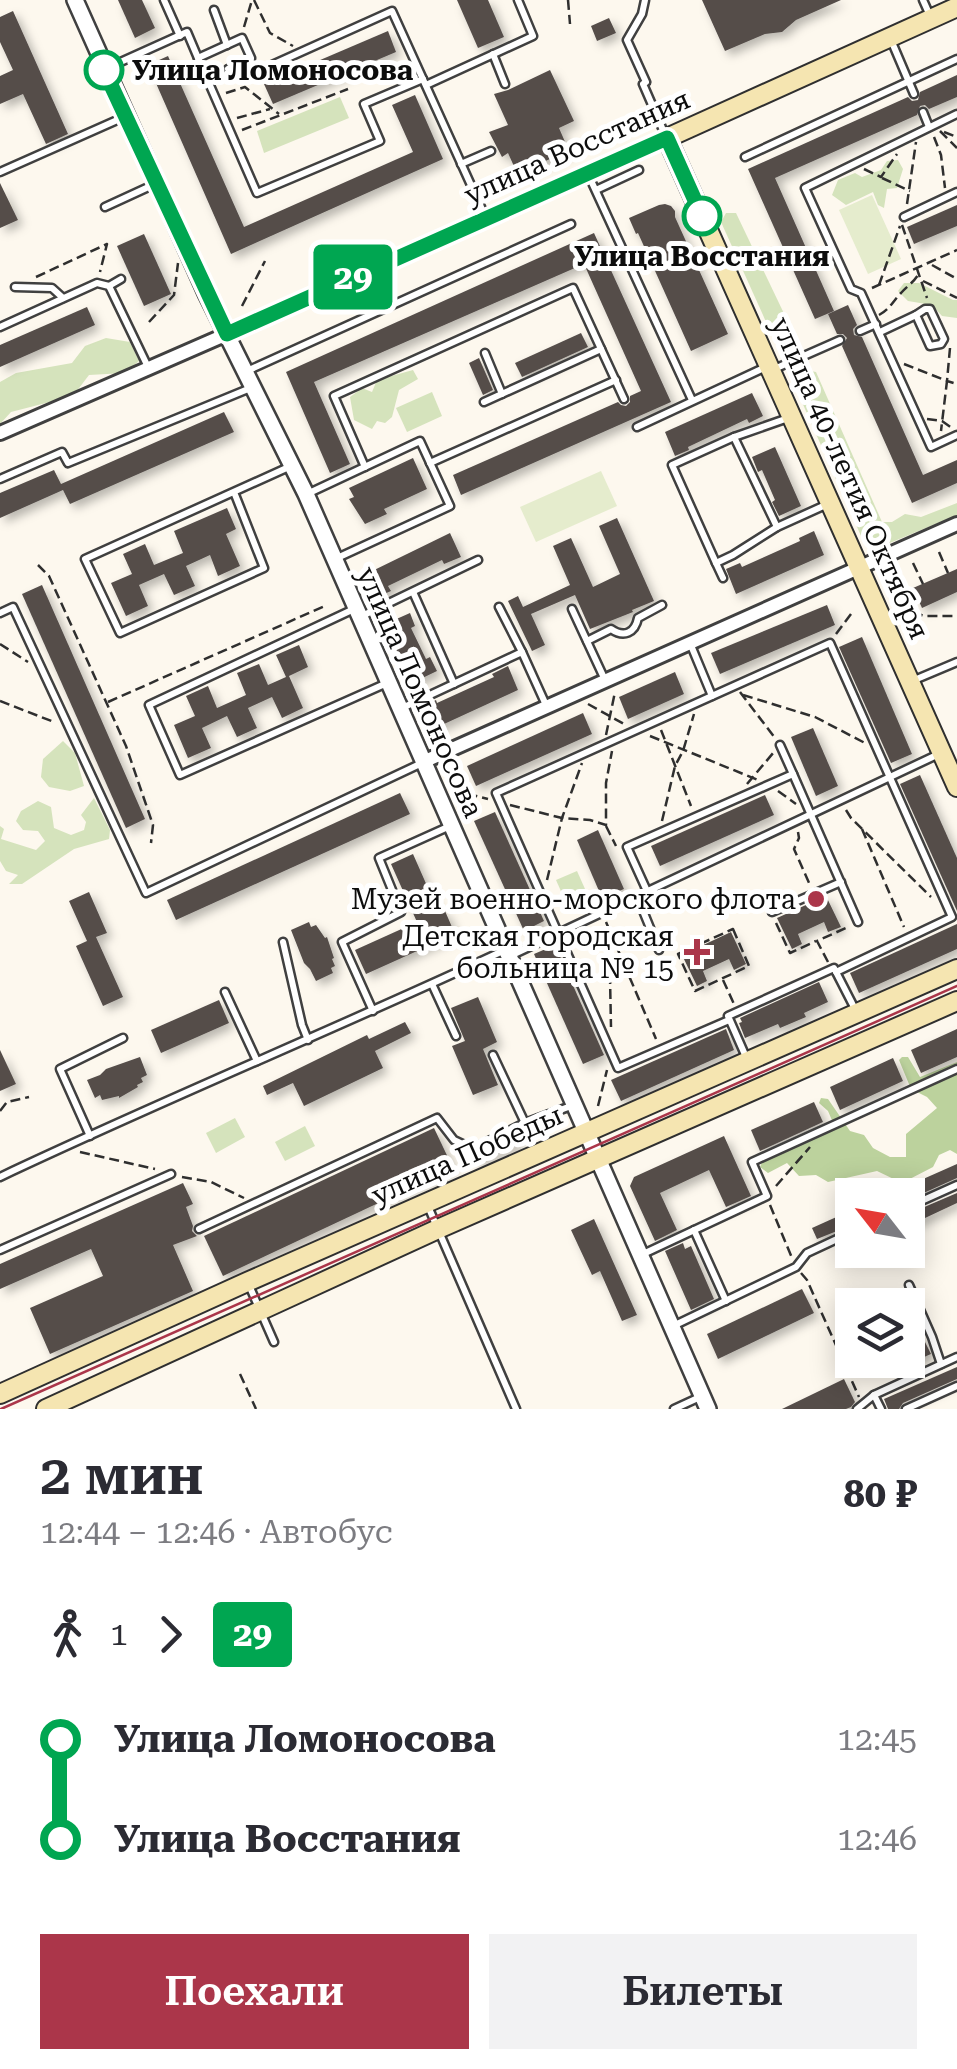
<!DOCTYPE html>
<html lang="ru">
<head>
<meta charset="utf-8">
<style>
	:root { --surface:#fff; --page:#f2f2f3; --text:#2b2b33; --muted:#7c7c81; --accent:#ab364a }
	body { margin:0; font-family:"Roboto Serif",serif; background:var(--page); color:var(--text); height:100vh; display:flex; flex-direction:column; font-size:38px; white-space:nowrap }
	* { box-sizing:border-box; margin:0 }
	p { font-size:32px; color:var(--muted) }
	.icon { flex:none; width:55px; height:55px; fill:none; stroke:currentColor; stroke-width:2; stroke-linecap:round; stroke-linejoin:round }
	.map { position:relative; height:1409px; overflow:hidden }
	.details { display:flex; flex-direction:column; background:var(--surface); flex:1 }
	.details>* { flex:none }
	.badge { padding:0 20px; border-radius:8px; font-size:35px; line-height:65px }
	.needle { width:65px; rotate:301deg }
	.buttons { position:absolute; left:835px; top:1178px; display:grid; gap:20px }
	.buttons a { display:grid; place-items:center; width:90px; height:90px; border-radius:0px; background:var(--surface); box-shadow:0 5px 25px #0003; font-size:50px }
	.map>.badge { position:absolute; translate:-50% -50%; box-shadow:0 0 0 5px #fff }
	.legs { display:flex; align-items:center; gap:15px; height:110px; padding:0 40px; font-size:32px }
	.legs p { margin-inline-start:auto }
	.head { display:flex; align-items:center; justify-content:space-between; height:170px; padding:0 40px }
	h1 { font-size:55px; font-weight:600; line-height:75px }
	.cta { display:flex; gap:20px; margin-top:auto; padding:20px 40px }
	.cta a { flex:1; height:115px; border-radius:0px; background:var(--accent); color:#fff; font-size:40px; font-weight:600; line-height:115px; text-align:center }
	.cta a+a { background:var(--page); color:var(--text) }
	ul { padding:0 40px; list-style:none }
	li { display:flex; align-items:center; gap:35px; height:100px; font-size:38px }
	li i { display:grid; place-items:center; width:15px; height:100%; margin:0 12px; background:currentColor }
	li i::after { content:''; width:25px; height:25px; margin:-12px; border:8px solid; border-radius:50%; background:var(--surface) }
	li p { margin-inline-start:auto }
	li:first-child i { background:linear-gradient(#0000 50%,currentColor 0) }
	li:last-child i { background:linear-gradient(currentColor 50%,#0000 0) }
	.map>svg:first-child { display:block }
	.green { fill:#d5e3bc }
	.forest { fill:#bcd29d }
	.pitch { fill:#e5eccd }
	.building { fill:#544d4a; filter:url(#shadow) }
	.lines { fill:none; stroke-linecap:round; stroke-linejoin:round }
	.service-casing { stroke:#404040; stroke-width:11 }
	.minor-casing { stroke:#404040; stroke-width:18 }
	.tertiary-casing { stroke:#404040; stroke-width:20 }
	.secondary-casing { stroke:#2f2f2f; stroke-width:22 }
	.path { stroke:#2f2f2f; stroke-width:2.5; stroke-dasharray:10 5; stroke-linecap:butt }
	.service { stroke:#fff; stroke-width:6 }
	.minor { stroke:#fff; stroke-width:12 }
	.tertiary { stroke:#fff; stroke-width:15 }
	.secondary { stroke:#f5e5b1; stroke-width:18 }
	.tram { stroke:#ab364a; stroke-width:2.5 }
	.line-1-casing { stroke:#fff; stroke-width:22 }
	.line-1 { stroke:#00a651; stroke-width:15 }
	.stop-1-dot { fill:#fff; stroke:#00a651; stroke-width:5 }
	.poi-dot { fill:#ab364a; stroke:#fff; stroke-width:4 }
	.labels { text-anchor:middle; dominant-baseline:central; stroke-width:10; stroke-linejoin:round; paint-order:stroke }
	.stop-label { font-size:28px; font-weight:bold; fill:#0d0d0d; stroke:#fff; text-anchor:start }
	.street-label { font-size:28px; fill:#0d0d0d; stroke:#fff }
	.poi-label { font-size:28px; fill:#0d0d0d; stroke:#fff; text-anchor:end }
</style>
</head>
<body>
<div class="map">
<svg width="957" height="1409" viewBox="0 0 957 1409">
	<defs>
		<filter id="shadow"><feDropShadow dx="5" dy="5" stdDeviation="5" flood-color="#0004"/></filter>
	</defs>
	<rect width="100%" height="100%" fill="#fdf8ee"/>
	<g class="green">
		<path d="M340,97l9,21 -85,35 -7,-22z"/>
		<path d="M898,160l5,9 -6,19 -10,1 -3,19 -6,-3 -5,-13 -27,13 -14,-10 6,-15 17,-7 7,4 19,-7 6,-9z"/>
		<path d="M726,213h10l64,134 -6,9 -13,-1 -60,-133z"/>
		<path d="M904,283h15l34,17h4v18l-15,-2 -10,-11 -24,-4 -10,-10z"/>
		<path d="M106,338l24,4 9,19 -14,12 -36,2 -16,21 -62,16 -11,12v-42l16,-9 56,-10 13,-17z"/>
		<path d="M800,369l16,3 66,150h10l13,-8 16,3 36,-14v12l-84,35 -8,-5 -71,-161z"/>
		<path d="M413,370l5,9 -19,11 -7,27 -7,6 -8,-2 -5,8 -18,-9 -4,-23 12,-9 10,4 5,-12z"/>
		<path d="M432,392l10,24 -35,16 -11,-24z"/>
		<path d="M63,741l12,12 9,33 -14,5 -21,-4 -8,-10 2,-18z"/>
		<path d="M94,798l16,32 -1,9 -35,10 -52,35h-13l9,-9 -12,-4 -6,-10v-35l4,3 -3,10 35,11 9,-9 -7,-10 -15,-1 -7,-9 5,-10 17,-10 13,6 3,21 17,7 13,-5 2,-8 -5,-7z"/>
		<path d="M577,871l12,27 -21,9 -12,-27z"/>
		<path d="M235,1118l10,19 -29,16 -10,-20z"/>
		<path d="M305,1126l10,20 -30,15 -10,-19z"/>
	</g>
	<path class="forest" d="M902,1057h6l12,20 37,-15v92l-7,-4 -11,5 -6,12 -31,16 -25,-12 -49,11 -12,-7 -17,1 -12,-13 -19,10 -8,-6 3,-7 71,-35 -6,-14 -9,-8 2,-5 7,1 22,32 14,4 9,13 17,9h16v-23l31,-26 -10,-11 -16,-8 -12,-29z"/>
	<g class="pitch">
		<path d="M872,195l29,64 -33,15 -29,-64z"/>
		<path d="M601,471l16,35 -81,36 -16,-35z"/>
	</g>
	<g class="building">
		<path d="M118,0h24l13,28 -20,10z"/>
		<path d="M457,0h31l16,37 -26,11z"/>
		<path d="M702,0h139l-45,20 -14,12 -17,2 -40,17z"/>
		<path d="M13,11l55,123 -22,10 -23,-50 -23,10v-28l13,-6 -13,-28v-25z"/>
		<path d="M609,18l7,15 -19,8 -6,-15z"/>
		<path d="M388,31l8,21 -123,52 -9,-20z"/>
		<path d="M168,56l76,171 169,-75 -21,-47 23,-10 28,64 -212,95 -83,-189z"/>
		<path d="M550,70l24,51 -15,7 10,23 -52,22 -9,-20 -6,4 -13,-25 19,-7 -14,-31 14,-4z"/>
		<path d="M957,75v22l-28,12 -4,-4 -5,1 -3,9 -142,63 59,133 -19,8 -67,-150 160,-72 4,4 6,-1 2,-8z"/>
		<path d="M0,183l18,37 -18,8z"/>
		<path d="M665,204l6,2 4,5v6l53,117 -37,17 -53,-118 -2,1 -7,-16 30,-13z"/>
		<path d="M957,205v21l-43,18 -7,-17z"/>
		<path d="M594,233l77,169 -210,93 -8,-20 165,-73 3,3 5,1 4,-4v-6l11,-5 -57,-127 -270,118 36,82 -20,9 -44,-101z"/>
		<path d="M144,234l27,60 -27,12 -27,-60z"/>
		<path d="M848,305l9,20 -4,4 1,6 8,2 61,138 34,-15v23l-45,20 -70,-157 5,-8 -4,-4h-6l-9,-20z"/>
		<path d="M87,307l8,18 -95,42v-22z"/>
		<path d="M581,333l7,14 -66,30 -7,-14z"/>
		<path d="M479,358l14,32 -10,5 -14,-32z"/>
		<path d="M752,393l11,23 -14,7 -2,-4 -59,28 1,3 -14,6 -10,-24z"/>
		<path d="M224,412l10,20 -164,72 -7,-14 -63,28v-25l54,-23 7,14z"/>
		<path d="M775,447l26,59 -22,10 -7,-14 3,-2 -13,-30 -4,2 -6,-15z"/>
		<path d="M413,458l14,31 -43,20 3,5 -22,10 -16,-25 5,-2 -5,-9z"/>
		<path d="M227,508l9,21 -10,5 14,32 -22,10 -8,-21 -24,11 9,20 -21,9 -10,-21 -25,11 9,21 -22,10 -15,-33 21,-9 -9,-20 22,-10 9,21 29,-12 -9,-22z"/>
		<path d="M617,518l37,83 -22,9 1,2 -43,17 -15,-34 -44,19 14,31 -13,6 -24,-50 10,-5 5,11 47,-22 -17,-39 18,-8 22,49 27,-13 -21,-48z"/>
		<path d="M814,531l10,24 -88,39 -10,-25 14,-6 2,4 58,-26 -1,-3z"/>
		<path d="M450,533l11,24 -17,7 -2,-4 -54,26 3,5 -16,7 -11,-23z"/>
		<path d="M957,569v23l-35,16 -9,-20z"/>
		<path d="M42,585l103,234 -19,9 -104,-234z"/>
		<path d="M827,605l8,20 -115,49 -9,-21z"/>
		<path d="M410,613l5,13 -4,2 15,31 4,-2 7,14 -27,13 -27,-59z"/>
		<path d="M862,637l50,117 -21,9 -52,-116z"/>
		<path d="M299,645l9,22 -19,9 14,32 -21,10 -10,-21 -24,11 9,20 -20,9 -10,-21 -25,12 9,20 -23,10 -14,-33 21,-9 -9,-20 22,-10 9,22 29,-13 -9,-22 22,-9 9,21 18,-8 -10,-22z"/>
		<path d="M508,666l10,24 -87,40 -10,-23 15,-7 1,3 57,-26 -2,-3z"/>
		<path d="M675,672l9,22 -56,25 -9,-22z"/>
		<path d="M583,713l9,21 -116,52 -9,-20z"/>
		<path d="M813,728l25,58 -22,10 -25,-59z"/>
		<path d="M920,775l37,83v53l-57,-127z"/>
		<path d="M400,793l10,21 -234,106 -9,-20z"/>
		<path d="M765,795l9,20 -114,51 -9,-20z"/>
		<path d="M495,812l49,109 -20,10 -50,-110z"/>
		<path d="M598,830l26,59 -22,9 -25,-58z"/>
		<path d="M413,854l26,59 6,-2 10,23 -89,40 -11,-24 62,-28 -26,-58z"/>
		<path d="M89,892l18,41 -11,4 27,60 -20,9 -27,-60 11,-5 -18,-40z"/>
		<path d="M826,896l15,31 -13,5 -4,-10 -26,12 4,10 -10,5 -15,-31z"/>
		<path d="M309,922l2,5 5,-2 9,13 2,-1 7,21 -2,1 3,7 -4,2 2,5 -17,8 -6,-12 -6,-6 -13,-33z"/>
		<path d="M957,924v25l-98,44 -9,-20z"/>
		<path d="M731,932l15,32 -12,6 -5,-11 -26,12 4,10 -10,5 -15,-31z"/>
		<path d="M555,945l49,110 -21,9 -49,-110z"/>
		<path d="M819,982l9,20 -24,11 2,4 -26,11 -2,-4 -33,14 -6,-15 3,-1 -2,-4z"/>
		<path d="M478,997l19,45 -14,7 15,36 -25,10 -21,-49 13,-5 -14,-33z"/>
		<path d="M219,1000l10,23 -68,30 -10,-23z"/>
		<path d="M405,1022l6,11 -36,18 8,17 -79,38 -11,-23 -26,12 -4,-9 104,-51 2,4z"/>
		<path d="M726,1029l8,21 -113,51 -10,-21z"/>
		<path d="M957,1029v28l-36,16 -10,-23z"/>
		<path d="M0,1050l16,34 -16,7z"/>
		<path d="M140,1057l7,18 -6,3 2,4 -6,3 1,2 -19,11v-2l-17,4 -2,-5 -5,3 -8,-18 13,-5 6,-6z"/>
		<path d="M893,1058l10,23 -63,29 -10,-23z"/>
		<path d="M814,1102l9,20 -63,29 -9,-21z"/>
		<path d="M434,1128l19,40 -230,108 -19,-40z"/>
		<path d="M516,1135l4,9 -44,20 -4,-8z"/>
		<path d="M724,1136l27,60 -25,11 -17,-37 -49,23 17,37 -22,11 -25,-55 4,-9z"/>
		<path d="M957,1164v14l-49,22v-5h-21z"/>
		<path d="M183,1183l10,21 -7,3 7,19 -1,5 5,5 -24,9 20,46 -143,63 -20,-46 73,-32 -12,-27 -91,40v-25z"/>
		<path d="M957,1193v10l-49,23v-12z"/>
		<path d="M852,1210v15l-35,14 -5,-11z"/>
		<path d="M594,1219l43,96 -15,6 -22,-50 -8,4 -21,-45z"/>
		<path d="M683,1243l2,6 6,-3 23,53 -23,11 -26,-59z"/>
		<path d="M802,1289l12,24 -96,46 -11,-25z"/>
		<path d="M921,1334l10,20 -23,10v-25z"/>
		<path d="M957,1367v12l-54,24 -4,6h-11l-4,-10z"/>
		<path d="M844,1379l11,23 -4,5 -5,2h-64z"/>
	</g>
	<g class="lines">
		<g class="service-casing">
			<g id="service">
				<path d="M164,0l16,36"/>
				<path d="M645,0l-3,14 -15,26 19,42 -3,2 23,53"/>
				<path d="M923,0l8,18"/>
				<path d="M214,10l13,35"/>
				<path d="M891,40l23,54"/>
				<path d="M493,54l12,30"/>
				<path d="M198,58l59,135 123,-52 -16,-37 59,-25"/>
				<path d="M272,65l120,-54 93,205"/>
				<path d="M105,69l82,-37 11,26 44,-20 9,20 -23,11"/>
				<path d="M426,85l107,-49 -15,-36"/>
				<path d="M923,112l6,15"/>
				<path d="M957,114l-152,74 46,101 10,4 70,154 26,-12"/>
				<path d="M745,157l212,-98"/>
				<path d="M461,164l30,-13"/>
				<path d="M0,172l124,-55"/>
				<path d="M588,174l104,226"/>
				<path d="M596,190l43,-20"/>
				<path d="M105,207l50,-23"/>
				<path d="M904,217l53,-25"/>
				<path d="M109,286l12,-7"/>
				<path d="M15,287l37,1 11,10"/>
				<path d="M925,309h5l14,30 -3,5 -11,2 -14,-31z"/>
				<path d="M0,327l97,-44 12,3 39,81"/>
				<path d="M860,331l16,-7"/>
				<path d="M880,332l36,-17"/>
				<path d="M485,353l17,41"/>
				<path d="M772,370l68,-30"/>
				<path d="M247,371l324,-147"/>
				<path d="M484,402l117,-53"/>
				<path d="M637,427l131,-61"/>
				<path d="M734,437l43,90"/>
				<path d="M430,463l186,-83"/>
				<path d="M365,467l-31,-71 239,-108 51,111"/>
				<path d="M0,479l62,-27 6,11 185,-76"/>
				<path d="M234,492l30,76 -144,65 -35,-74 206,-93"/>
				<path d="M307,494l113,-53 30,65 -115,53"/>
				<path d="M716,563l-44,-98 62,-28 57,-20"/>
				<path d="M723,578l-7,-15 17,-8 44,-28 53,-24"/>
				<path d="M413,592l41,92"/>
				<path d="M499,607l23,45"/>
				<path d="M354,609l-205,96 31,70 207,-92"/>
				<path d="M572,609l33,71"/>
				<path d="M0,613l13,-6 133,286 276,-130"/>
				<path d="M362,616l116,-56"/>
				<path d="M587,641l24,-12c13,9 24,4 27,-11l24,-13"/>
				<path d="M690,643l22,53"/>
				<path d="M912,681l45,-19"/>
				<path d="M400,709l122,-57 24,53"/>
				<path d="M780,745l13,29"/>
				<path d="M647,891l-20,-44 166,-73 65,148"/>
				<path d="M637,896l22,54"/>
				<path d="M772,912l69,-30"/>
				<path d="M283,942l19,83 6,15"/>
				<path d="M510,956l431,-203"/>
				<path d="M432,984l24,52"/>
				<path d="M225,992l32,69"/>
				<path d="M373,1011l-31,-69 59,-30 -22,-54 71,-32"/>
				<path d="M729,1020l-111,48 -122,-275 334,-150 122,274 -116,55"/>
				<path d="M493,1055l32,68"/>
				<path d="M746,1057l-18,-41 106,-48 23,45"/>
				<path d="M90,1136l-30,-67 63,-31"/>
				<path d="M0,1177c167,-79 338,-149 505,-227"/>
				<path d="M427,1204l89,205"/>
				<path d="M908,1207l49,-22"/>
				<path d="M199,1229l238,-111 17,22 19,9 52,-26 46,-17"/>
				<path d="M694,1230l32,71"/>
				<path d="M0,1250l171,-76"/>
				<path d="M641,1255l126,-59 -15,-34 205,-93"/>
				<path d="M248,1283l26,59"/>
				<path d="M909,1285l23,52 9,27"/>
				<path d="M673,1326l123,-59 11,-14 45,-21"/>
				<path d="M874,1395l7,14"/>
				<path d="M674,1409l26,-12"/>
				<path d="M857,1409l17,-14 83,-38"/>
				<path d="M906,1409l51,-23"/>
			</g>
		</g>
		<g class="minor-casing">
			<g id="minor">
				<path d="M0,433l227,-99"/>
				<path d="M423,762l534,-238"/>
			</g>
		</g>
		<g class="tertiary-casing">
			<g id="tertiary">
				<path d="M75,0l131,293 100,201 402,915"/>
				<path d="M227,334l440,-196"/>
			</g>
		</g>
		<g class="secondary-casing">
			<g id="secondary">
				<path d="M957,7l-290,131 290,649"/>
				<path d="M0,1394l247,-112 710,-313"/>
				<path d="M46,1409l392,-180 519,-228"/>
			</g>
		</g>
		<g class="path">
			<path d="M254,0l16,33 23,13"/>
			<path d="M568,0l2,24"/>
			<path d="M244,27l8,-27"/>
			<path d="M226,93l19,-6 34,27"/>
			<path d="M237,118l33,-9"/>
			<path d="M242,130l106,-41"/>
			<path d="M940,131l17,17"/>
			<path d="M944,132l13,5"/>
			<path d="M934,137l7,18 4,33"/>
			<path d="M864,169l17,8 16,-23"/>
			<path d="M882,178l28,13"/>
			<path d="M907,204l9,-62"/>
			<path d="M902,225l25,73"/>
			<path d="M932,265l25,14"/>
			<path d="M36,277l71,-33 -7,28"/>
			<path d="M923,281l34,17"/>
			<path d="M879,285l21,-59"/>
			<path d="M872,288l85,-38"/>
			<path d="M242,306l23,-45"/>
			<path d="M879,315c11,-6 14,-14 22,-22 6,-7 12,-10 17,-18"/>
			<path d="M149,322l25,-27 4,-32"/>
			<path d="M950,348l-3,33 10,3"/>
			<path d="M904,364l43,17 -6,50"/>
			<path d="M927,419l15,2 10,7"/>
			<path d="M939,552l9,21"/>
			<path d="M913,563l10,21"/>
			<path d="M38,565l11,11 77,170 27,79 -2,18"/>
			<path d="M899,607l25,9h33"/>
			<path d="M836,634l18,-24"/>
			<path d="M0,644l28,18"/>
			<path d="M740,692l35,46"/>
			<path d="M743,695l72,22 50,26"/>
			<path d="M0,701l54,21"/>
			<path d="M108,702l219,-97"/>
			<path d="M588,704l36,20"/>
			<path d="M661,730l30,76"/>
			<path d="M606,735l9,-43"/>
			<path d="M650,736l108,44"/>
			<path d="M747,784l27,-32"/>
			<path d="M453,790l35,9"/>
			<path d="M778,791l18,13"/>
			<path d="M510,805l52,13 28,2 16,5v-42l6,-32"/>
			<path d="M846,810l5,8 80,79"/>
			<path d="M662,821l13,-55 8,-15 11,-37"/>
			<path d="M606,826l10,20"/>
			<path d="M862,829l42,98"/>
			<path d="M798,832l1,6 -5,11 16,36"/>
			<path d="M547,880l15,-62 20,-55"/>
			<path d="M606,922l50,117"/>
			<path d="M776,923l14,30 26,-12"/>
			<path d="M609,929l2,98"/>
			<path d="M733,929l16,37 -54,25 -17,-37z"/>
			<path d="M828,962l-11,-21 31,-14"/>
			<path d="M723,980l11,24"/>
			<path d="M598,1106l9,-36"/>
			<path d="M0,1111l7,-9 22,-5"/>
			<path d="M80,1152l75,17"/>
			<path d="M182,1177l29,5 33,16"/>
			<path d="M776,1186l34,-39"/>
			<path d="M770,1205l22,53"/>
			<path d="M801,1273l6,7 52,117"/>
			<path d="M240,1374l16,35"/>
		</g>
		<use href="#service" class="service"/>
		<use href="#minor" class="minor"/>
		<use href="#tertiary" class="tertiary"/>
		<use href="#secondary" class="secondary"/>
		<path class="tram" d="M1,1409l956,-423"/>
	</g>
	<g class="lines">
		<g class="line-1-casing">
			<path id="line-1" d="M104,70l123,264 440,-196 35,78"/>
		</g>
		<use href="#line-1" class="line-1"/>
	</g>
	<g class="stop-1-dot">
		<circle cx="104" cy="70" r="18"/>
		<circle cx="702" cy="216" r="18"/>
	</g>
	<g class="poi-dot">
		<circle cx="816" cy="899" r="10"/>
		<path d="M692 937h10v10h10v10h-10v10h-10v-10h-10v-10h10z"/>
	</g>
	<g class="labels">
		<g class="stop-label">
			<text x="132" y="70">Улица Ломоносова</text>
			<text x="702" y="256" text-anchor="middle">Улица Восстания</text>
		</g>
		<g class="street-label">
			<text transform="translate(577 147) rotate(-24)">улица Восстания</text>
			<text transform="translate(850 478) rotate(66)">улица 40-летия Октября</text>
			<text transform="translate(420 692) rotate(66)">улица Ломоносова</text>
			<text transform="translate(467 1155) rotate(-24)">улица Победы</text>
		</g>
		<g class="poi-label">
			<text x="796" y="899">Музей военно-морского флота</text>
			<text x="674" y="936">Детская городская<tspan x="674" dy="32">больница № 15</tspan></text>
		</g>
	</g>
</svg>
<div class="buttons">
<a><svg class="needle" viewBox="-14 -14 28 28"><path d="M0-13l5 13h-10z" fill="#e53935"/><path d="M0 13l5-13h-10z" fill="#7c7c81"/></svg></a>
<a><svg class="icon" aria-label="layers" viewBox="0 0 24 24"><path d="M12 4l9 5-9 5-9-5zM3 14l9 5 9-5"/></svg></a>
</div>
<b class="badge" style="left:353px;top:277px;background:#00a651;color:#fff">29</b>
</div>
<section class="details">
<div class="head"><div><h1>2 мин</h1><p>12:44 – 12:46 · Автобус</p></div><b>80 ₽</b></div>
<div class="legs"><svg class="icon" aria-label="walk" viewBox="0 0 24 24"><circle cx="13" cy="4" r="2"/><path d="M13 8l-2 6 4 7M11 14l-3 7M7 12l3-4h3l4 4"/></svg>1<svg class="icon" aria-label="forward" viewBox="0 0 24 24"><path d="M9 5l7 7-7 7"/></svg><b class="badge" style="background:#00a651;color:#fff">29</b></div>
<ul>
<li><i style="color:#00a651"></i><b>Улица Ломоносова</b><p>12:45</p></li>
<li><i style="color:#00a651"></i><b>Улица Восстания</b><p>12:46</p></li>
</ul>
<div class="cta"><a>Поехали</a><a>Билеты</a></div>
</section>
</body>
</html>
